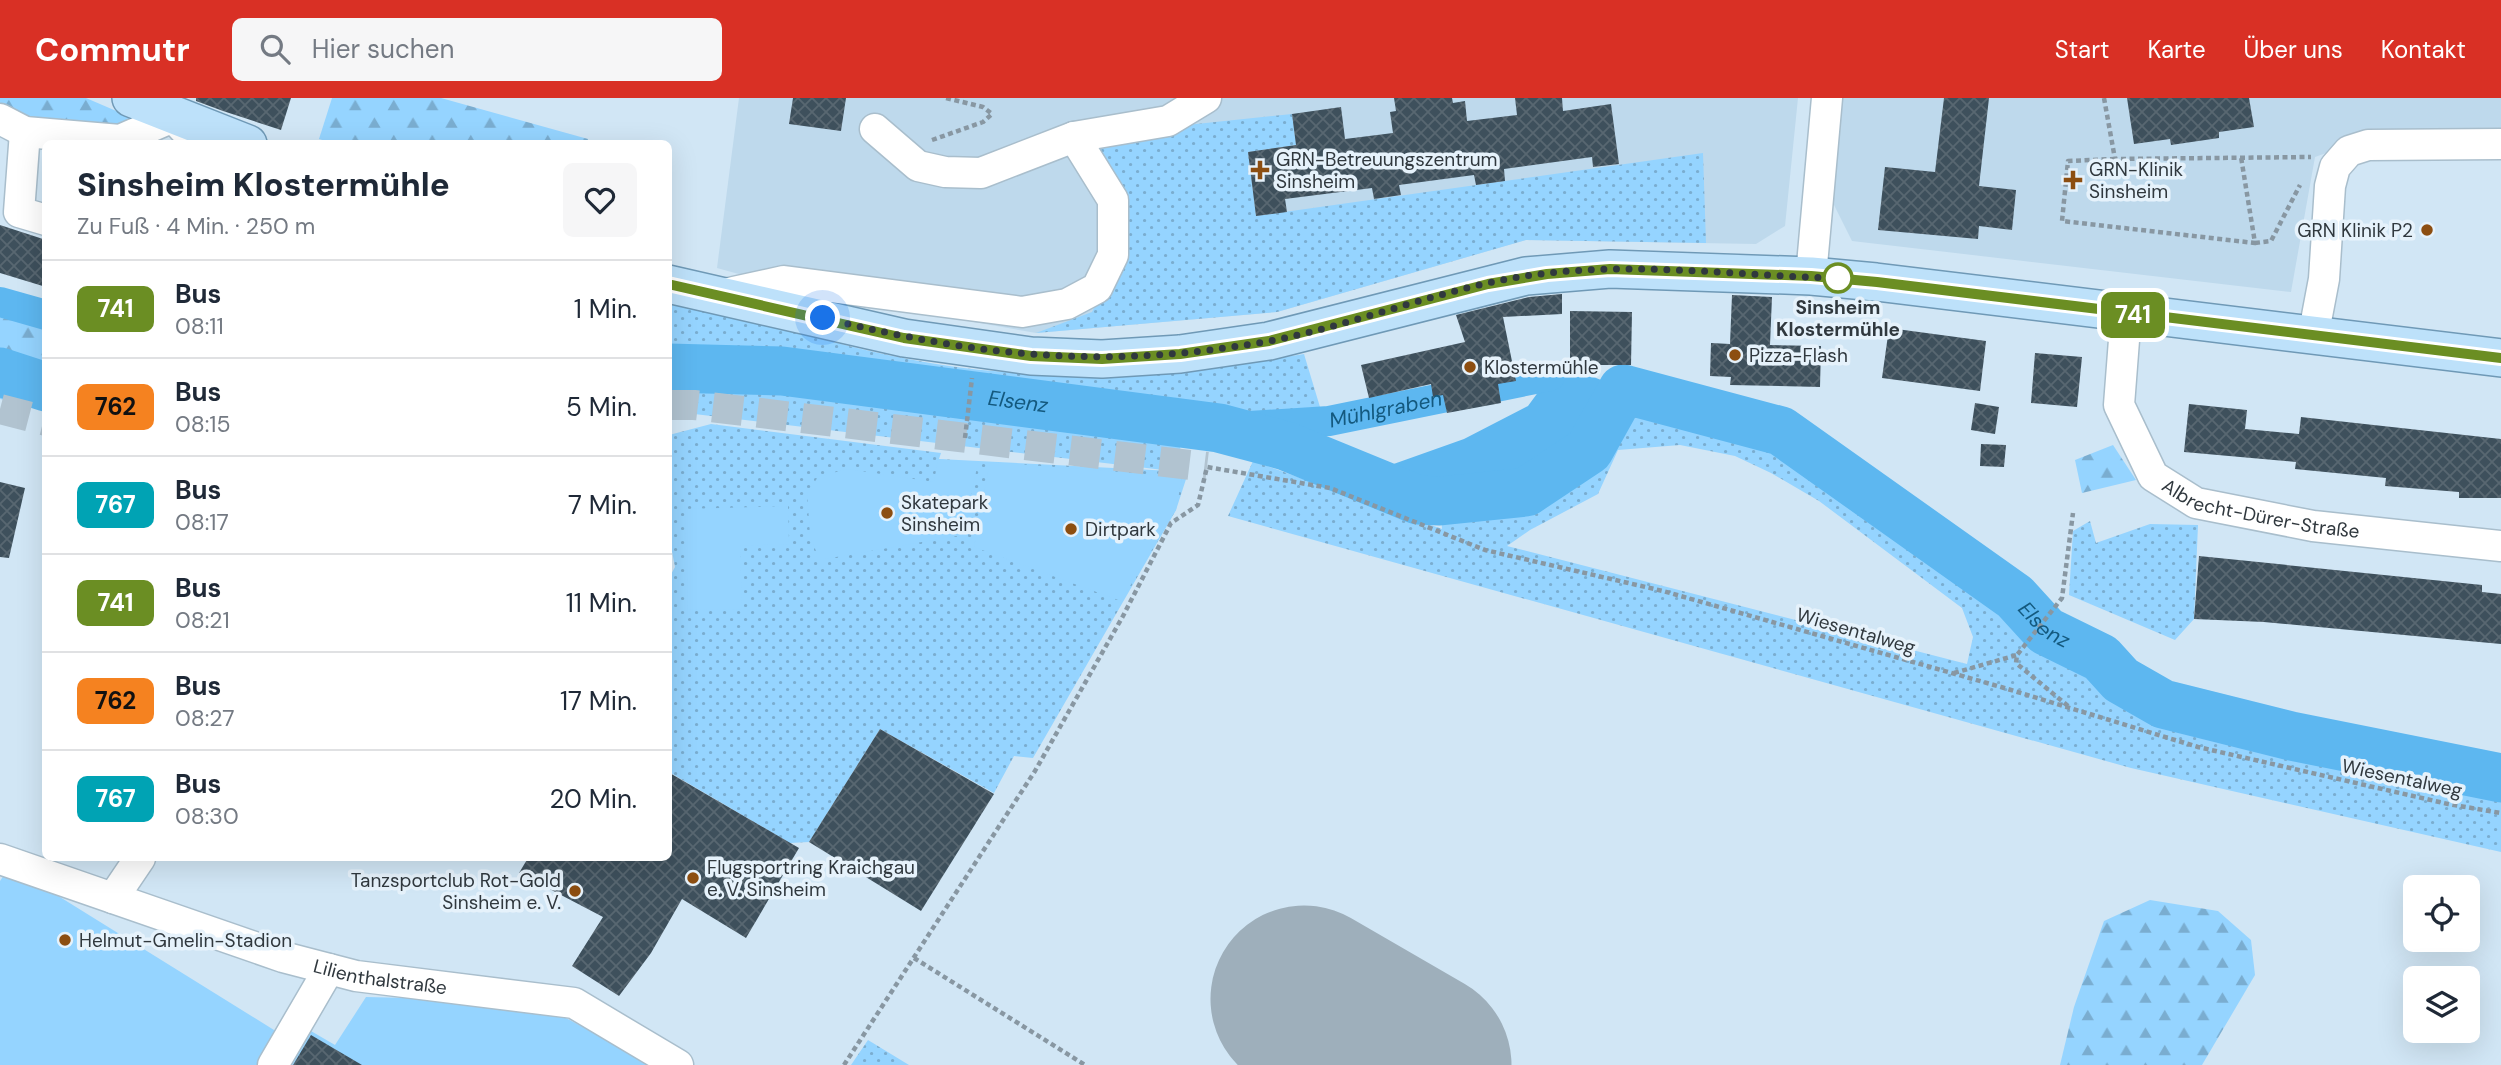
<!DOCTYPE html>
<html lang="de">
<head>
<meta charset="utf-8">
<style>
	:root { --surface:#fff; --page:#f6f6f7; --text:#1f2937; --muted:#747a83; --line:#e0e1e3; --accent:#d93025 }
	body { margin:0; font-family:"DM Sans",sans-serif; background:var(--page); color:var(--text); height:100vh; display:flex; flex-direction:column; font-size:26px; white-space:nowrap }
	* { box-sizing:border-box; margin:0 }
	p { font-size:23px; color:var(--muted) }
	.icon { flex:none; width:38px; height:38px; fill:none; stroke:currentColor; stroke-width:2; stroke-linecap:round; stroke-linejoin:round }
	.map { position:relative; flex:1; overflow:hidden }
	.panel { position:absolute; left:42px; top:42px; width:630px; height:721px; display:flex; flex-direction:column; background:var(--surface); border-radius:10px; box-shadow:0 7px 28px #0002 }
	.panel>* { flex:none }
	.badge { padding:0 14px; border-radius:10px; font-size:24px; line-height:46px }
	.controls { position:absolute; left:2403px; top:777px; display:grid; gap:14px }
	.controls a { display:grid; place-items:center; width:77px; height:77px; border-radius:10px; background:var(--surface); box-shadow:0 7px 28px #0002; font-size:35px }
	.you { position:absolute; width:35px; height:35px; margin:-18px; border:5px solid #fff; border-radius:50%; background:#1a73e8; box-shadow:0 0 0 10px #1a73e833 }
	.map>.badge { position:absolute; translate:-50% -50%; box-shadow:0 0 0 4px #fff }
	.round { display:grid; place-items:center; flex:none; width:74px; height:74px; border-radius:10px; background:var(--page) }
	.head { display:flex; align-items:center; justify-content:space-between; height:119px; padding:0 35px }
	h1 { font-size:33px; font-weight:800; line-height:52px }
	ul { padding:0; list-style:none }
	li { display:flex; align-items:center; gap:21px; height:98px; padding:0 35px; border-top:2px solid var(--line) }
	li div { flex:1 }
	li b { display:block; font-size:26px }
	li em { font-style:normal }
	li .badge { min-width:77px; font-weight:700; text-align:center }
	header { display:flex; align-items:center; gap:42px; box-sizing:border-box; height:98px; padding:0 35px; background:var(--accent); color:#fff }
	header strong { font-size:33px }
	nav { display:flex; gap:38px; margin-inline-start:auto; font-size:24px }
	.search { width:490px; height:63px; background:var(--page); display:flex; align-items:center; gap:18px; box-sizing:border-box; padding:0 24px; border-radius:10px; color:var(--muted); font-size:26px }
	.map>svg:first-child { display:block }
	.built { fill:#bed9ec }
	.grass { fill:url(#grass-dots); fill-rule:evenodd }
	.forest { fill:url(#forest-firs) }
	.pitch { fill:#95d4ff }
	.water { fill:#5db7f0 }
	.lines { fill:none; stroke-linecap:round; stroke-linejoin:round }
	.canal { stroke:#5db7f0; stroke-width:30 }
	.river { stroke:#5db7f0; stroke-width:49 }
	.runway { stroke:#9eafbb; stroke-width:187 }
	.building { fill:url(#building-cross-hatch) }
	.minor-tunnel { stroke:#b1c3d0; stroke-width:30; stroke-dasharray:30 15; stroke-linecap:butt }
	.minor-casing { stroke:#a9becc; stroke-width:33 }
	.major-casing { stroke:#6f99b6; stroke-width:40 }
	.path { stroke:#8897a2; stroke-width:4.5; stroke-dasharray:5 3.5; stroke-linecap:butt }
	.minor { stroke:#fff; stroke-width:30 }
	.major { stroke:#bde1fa; stroke-width:37 }
	.line-casing { stroke:#fff; stroke-width:16 }
	.line { stroke:#6b8e23; stroke-width:10 }
	.walk { stroke:#30383e; stroke-width:7; stroke-dasharray:0 12.6 }
	.poi-dot { fill:#8c4e11; stroke:#e6f2fb; stroke-width:2.5 }
	.stop-dot { fill:#fff; stroke:#6b8e23; stroke-width:3.5 }
	.labels { text-anchor:middle; dominant-baseline:central; stroke-width:7; stroke-linejoin:round; paint-order:stroke }
	.poi-label { font-size:19px; fill:#30383e; stroke:#e6f2fb; text-anchor:start }
	.stop-label { font-size:19px; font-weight:bold; fill:#30383e; stroke:#e6f2fb }
	.street-label { font-size:19px; fill:#30383e; stroke:#e6f2fb }
	.water-label { font-size:21px; font-style:italic; fill:#14597e; stroke:#e6f2fb }
</style>
</head>
<body>
<header>
<strong>Commutr</strong>
<div class="search"><svg class="icon" aria-label="search" viewBox="0 0 24 24"><circle cx="10" cy="10" r="6"/><path d="M15 15l6 6"/></svg>Hier suchen</div>
<nav><a>Start</a><a>Karte</a><a>Über uns</a><a>Kontakt</a></nav>
</header>
<div class="map">
<svg width="2501" height="967" viewBox="0 0 2501 967">
	<defs>
		<pattern id="grass-dots" width="8" height="8" patternUnits="userSpaceOnUse" patternTransform="scale(1.75)"><rect width="8" height="8" fill="#95d4ff"/><path d="M2 2h.1M6 6h.1" fill="none" stroke="#7aadd0" stroke-width="1.8" stroke-linecap="round"/></pattern>
		<pattern id="forest-firs" width="22" height="20" patternUnits="userSpaceOnUse" patternTransform="scale(1.75)"><rect width="22" height="20" fill="#95d4ff"/><path d="M5 1l3.5 6h-7zM16 11l3.5 6h-7z" fill="#7aadd0"/></pattern>
		<pattern id="building-cross-hatch" width="8" height="8" patternUnits="userSpaceOnUse" patternTransform="scale(1.75)"><rect width="8" height="8" fill="#3e505c"/><path d="M0 0l8 8M0 8l8-8" fill="none" stroke="#586771"/></pattern>
	</defs>
	<rect width="100%" height="100%" fill="#d1e6f5"/>
	<g class="built">
		<path d="M739,0h1059l-13,128 -29,18 -230,-4 -249,72 -241,21 -228,-40 -91,-25z"/>
		<path d="M1842,0h659v36h-122l-64,23 -24,135 -439,-51 -19,-38z"/>
	</g>
	<g class="grass">
		<path d="M1292,16l4,31 -48,7 8,64 447,-63 3,90 -180,-3 -249,72 -241,21 56,-21 26,-51 -28,-112 21,-16z"/>
		<path d="M669,198c106,29 214,66 324,75 104,9 209,0 311,-17l19,63 -153,-2 18,58 -12,37 -143,248 -19,-2 -20,37 -114,-64 -71,113 -19,1 -121,-71 -1,-192 7,-13 -7,-36 1,-96 42,-11 230,29 -2,6 233,12 -503,-60z"/>
		<path d="M1628,288l77,11 80,29 78,37 156,123 148,99 141,44 193,41v82l-370,-84 -903,-252 25,-55 189,68 -2,-28 86,-9 63,-42zM1680,347l55,11 36,17 48,28 143,107 11,29 -6,27 -460,-118 23,-16 68,-36 20,-44z"/>
		<path d="M2090,423l6,22 54,-19 48,1 -4,94 -19,21 -106,-45 4,-64z"/>
		<path d="M868,942l41,25h-58z"/>
	</g>
	<g class="forest">
		<path d="M0,0h86l56,24 -22,13 -97,-13 -23,-14z"/>
		<path d="M332,0h109l147,41 -2,5 -254,-1 -13,-4z"/>
		<path d="M0,198l45,11v103l-45,-11z"/>
		<path d="M2113,347l23,35 -54,13 -7,-33z"/>
		<path d="M2150,802l68,11 33,29 4,35 -53,90h-142l14,-58 30,-86z"/>
	</g>
	<g class="pitch">
		<path d="M938,361l40,4 -16,72 -143,25 -9,-26 -3,-41 11,-16 29,-8 87,13z"/>
		<path d="M990,364l192,15 -6,33 -55,91 -147,-54z"/>
		<path d="M788,408l1,38 -49,2 2,63 -54,1 -3,-101z"/>
		<path d="M6,774l33,12 243,151 10,-15 43,25 31,-48 86,2 97,10 105,56h-654v-184z"/>
	</g>
	<path class="water" d="M1579,273l44,18 -34,61 -63,42 -86,9 -22,-1 -61,-23 107,-38 64,-33 22,-30z"/>
	<g class="lines">
		<g class="canal">
			<path d="M0,204l46,13"/>
			<path id="s1" d="M1219,330l110,-7 221,-45"/>
		</g>
		<g class="river">
			<path id="s2" d="M668,270l114,3 437,57 67,18 132,54 22,1 86,-9 63,-42 34,-61 158,42 234,166 31,34 55,27 20,22 42,24 128,32 210,42"/>
			<path d="M0,274l46,15"/>
		</g>
		<path class="runway" d="M1304,901l114,66"/>
	</g>
	<g class="building">
		<path d="M196,0h95l-10,32 -58,-19 -27,-10z"/>
		<path d="M793,0h53l-5,33 -52,-7z"/>
		<path d="M1394,0h58l1,5 12,-2 2,20 50,-6 -2,-17h47l1,13 48,-7 8,60 -26,3 -1,-10 -88,12 1,12 -29,4 -2,-10 -75,10 2,10 -27,4 -2,-11 -87,11 2,13 -31,4 -8,-64 48,-7 -4,-31 49,-7 4,32 48,-6 -3,-21 6,-1z"/>
		<path d="M1944,0h45l-10,88 37,4 -4,40 -33,-4 -1,13 -100,-9 7,-63 50,5z"/>
		<path d="M2127,0h122l5,29 -35,5v6l-48,7 -1,-6 -36,5z"/>
		<path d="M0,127l46,15v47l-46,-14z"/>
		<path d="M1562,196v20l-59,3 13,64 -18,3 3,19 -54,10 -4,-18 -10,2 -2,-13 -62,14 -8,-33 104,-23 -9,-27 73,-18z"/>
		<path d="M1732,197l40,2 -2,48 51,1 -1,41 -90,-2 1,-8 -21,-1 1,-33 19,1z"/>
		<path d="M1570,213l62,1 -1,53h-61z"/>
		<path d="M1889,230l97,13 -6,50 -98,-13z"/>
		<path d="M2035,255l47,4 -5,50 -46,-4z"/>
		<path d="M1975,305l24,4 -4,27 -24,-4z"/>
		<path d="M2189,306l58,6 -2,19 54,5 2,-17 200,22v59h-42v-6l-74,-6 1,-8 -91,-9 1,-7 -112,-10z"/>
		<path d="M1981,346l25,1 -2,22 -24,-1z"/>
		<path d="M0,384l25,6 -16,70 -9,-1z"/>
		<path d="M2199,458l283,29v7l19,2v50l-237,-22 -70,-3z"/>
		<path d="M880,631l114,65 -73,117 -112,-69z"/>
		<path d="M668,674l131,76 -53,90 -64,-39 -31,54 -32,43 -47,-30 31,-49 -84,-44 9,-15h140z"/>
		<path d="M311,937l51,30h-69z"/>
	</g>
	<g class="lines">
		<g class="minor-tunnel">
			<path d="M668,307h26l513,62"/>
			<path d="M0,311l46,12"/>
		</g>
		<g class="minor-casing">
			<g id="minor">
				<path d="M0,21l25,13 95,8 53,-23 12,13"/>
				<path d="M875,31l43,37 27,6 36,1 93,-36 94,-16 38,-23"/>
				<path d="M25,34l-6,80 27,8"/>
				<path d="M1811,178l16,-178"/>
				<path d="M720,197l64,-14 238,31 45,-8 30,-16 16,-33v-55l-39,-63"/>
				<path id="s3" d="M2126,216l-7,91 34,71 43,27 117,23 188,20"/>
				<path d="M2313,239l11,-58 6,-93 5,-19 14,-16 19,-6 133,-1"/>
				<path id="s4" d="M0,761l283,98 73,19 218,27 104,62"/>
				<path d="M113,800l27,-40"/>
				<path d="M273,967l56,-96"/>
			</g>
		</g>
		<g class="major-casing">
			<g id="major">
				<path d="M131,0l117,46"/>
				<path d="M668,186l236,54 127,18 71,3 78,-5 89,-13 257,-65 84,-7 201,7 65,6 625,76"/>
			</g>
		</g>
		<g class="path">
			<path d="M2104,0l11,61 196,-2"/>
			<path d="M932,42l51,-18 9,-8 -9,-7 -37,-9"/>
			<path d="M2115,61l-47,2 -6,60 193,22 -14,-86"/>
			<path d="M2255,145l16,-2 29,-56"/>
			<path d="M965,340l7,-60"/>
			<path d="M1954,575l63,-18"/>
			<path d="M2068,608l-52,-43 1,-8 45,-57 11,-85"/>
			<path d="M914,860l171,107"/>
			<path d="M844,967l191,-294 88,-155 48,-93 27,-18 9,-38 123,21 155,62 178,41 338,96 197,60 250,57 53,9"/>
		</g>
		<use href="#minor" class="minor"/>
		<use href="#major" class="major"/>
	</g>
	<g class="lines">
		<g class="line-casing">
			<path id="line" d="M668,186l236,54 127,18 71,3 78,-5 89,-13 219,-57 59,-10 63,-5 201,7 66,6 624,76"/>
		</g>
		<use href="#line" class="line"/>
		<path class="walk" d="M823,220c159,39 284,52 446,23 87,-16 170,-52 257,-65 103,-16 208,0 312,2"/>
	</g>
	<g class="poi-dot">
		<path d="M1256.5 61.5h7v7h7v7h-7v7h-7v-7h-7v-7h7z"/>
		<path d="M2069.5 71.5h7v7h7v7h-7v7h-7v-7h-7v-7h7z"/>
		<circle cx="2427" cy="132" r="7"/>
		<circle cx="1735" cy="257" r="7"/>
		<circle cx="1470" cy="269" r="7"/>
		<circle cx="887" cy="415" r="7"/>
		<circle cx="1071" cy="431" r="7"/>
		<circle cx="693" cy="780" r="7"/>
		<circle cx="575" cy="793" r="7"/>
		<circle cx="65" cy="842" r="7"/>
	</g>
	<circle class="stop-dot" cx="1838" cy="180" r="14"/>
	<g class="labels">
		<g class="poi-label">
			<text x="1276" y="61">GRN-Betreuungszentrum<tspan x="1276" dy="22">Sinsheim</tspan></text>
			<text x="2089" y="71">GRN-Klinik<tspan x="2089" dy="22">Sinsheim</tspan></text>
			<text x="2413" y="132" text-anchor="end">GRN Klinik P2</text>
			<text x="1749" y="257">Pizza-Flash</text>
			<text x="1484" y="269">Klostermühle</text>
			<text x="901" y="404">Skatepark<tspan x="901" dy="22">Sinsheim</tspan></text>
			<text x="1085" y="431">Dirtpark</text>
			<text x="707" y="769">Flugsportring Kraichgau<tspan x="707" dy="22">e. V. Sinsheim</tspan></text>
			<text x="561" y="782" text-anchor="end">Tanzsportclub Rot-Gold<tspan x="561" dy="22">Sinsheim e. V.</tspan></text>
			<text x="79" y="842">Helmut-Gmelin-Stadion</text>
		</g>
		<g class="stop-label">
			<text x="1838" y="209">Sinsheim<tspan x="1838" dy="22">Klostermühle</tspan></text>
		</g>
		<g class="street-label">
			<text stroke="none"><textPath href="#s3" startOffset="285">Albrecht-Dürer-Straße</textPath></text>
			<text transform="translate(1856 533) rotate(16)">Wiesentalweg</text>
			<text transform="translate(2402 680) rotate(12)">Wiesentalweg</text>
			<text stroke="none"><textPath href="#s4" startOffset="399">Lilienthalstraße</textPath></text>
		</g>
		<g class="water-label">
			<text stroke="none"><textPath href="#s2" startOffset="352">Elsenz</textPath></text>
			<text stroke="none"><textPath href="#s1" startOffset="168">Mühlgraben</textPath></text>
			<text stroke="none"><textPath href="#s2" startOffset="1512">Elsenz</textPath></text>
		</g>
	</g>
</svg>
<div class="controls">
<a><svg class="icon" aria-label="locate" viewBox="0 0 24 24"><circle cx="12" cy="12" r="6"/><path d="M12 2v4M12 18v4M2 12h4M18 12h4"/></svg></a>
<a><svg class="icon" aria-label="layers" viewBox="0 0 24 24"><path d="M12 4l9 5-9 5-9-5zM3 14l9 5 9-5"/></svg></a>
</div>
<div class="you" style="left:823px;top:220px"></div>
<b class="badge" style="left:2133px;top:217px;background:#6b8e23;color:#fff">741</b>
<section class="panel">
<div class="head"><div><h1>Sinsheim Klostermühle</h1><p>Zu Fuß · 4 Min. · 250 m</p></div><a class="round"><svg class="icon" aria-label="heart" viewBox="0 0 24 24"><path d="M12 20l-8-8c-3-5 5-10 8-4 3-6 11-1 8 4z"/></svg></a></div>
<ul>
<li><span class="badge" style="background:#6b8e23;color:#fff">741</span><div><b>Bus</b><p>08:11</p></div><em>1 Min.</em></li>
<li><span class="badge" style="background:#f58220;color:#111">762</span><div><b>Bus</b><p>08:15</p></div><em>5 Min.</em></li>
<li><span class="badge" style="background:#00a3b4;color:#fff">767</span><div><b>Bus</b><p>08:17</p></div><em>7 Min.</em></li>
<li><span class="badge" style="background:#6b8e23;color:#fff">741</span><div><b>Bus</b><p>08:21</p></div><em>11 Min.</em></li>
<li><span class="badge" style="background:#f58220;color:#111">762</span><div><b>Bus</b><p>08:27</p></div><em>17 Min.</em></li>
<li><span class="badge" style="background:#00a3b4;color:#fff">767</span><div><b>Bus</b><p>08:30</p></div><em>20 Min.</em></li>
</ul>
</section>
</div>
</body>
</html>
